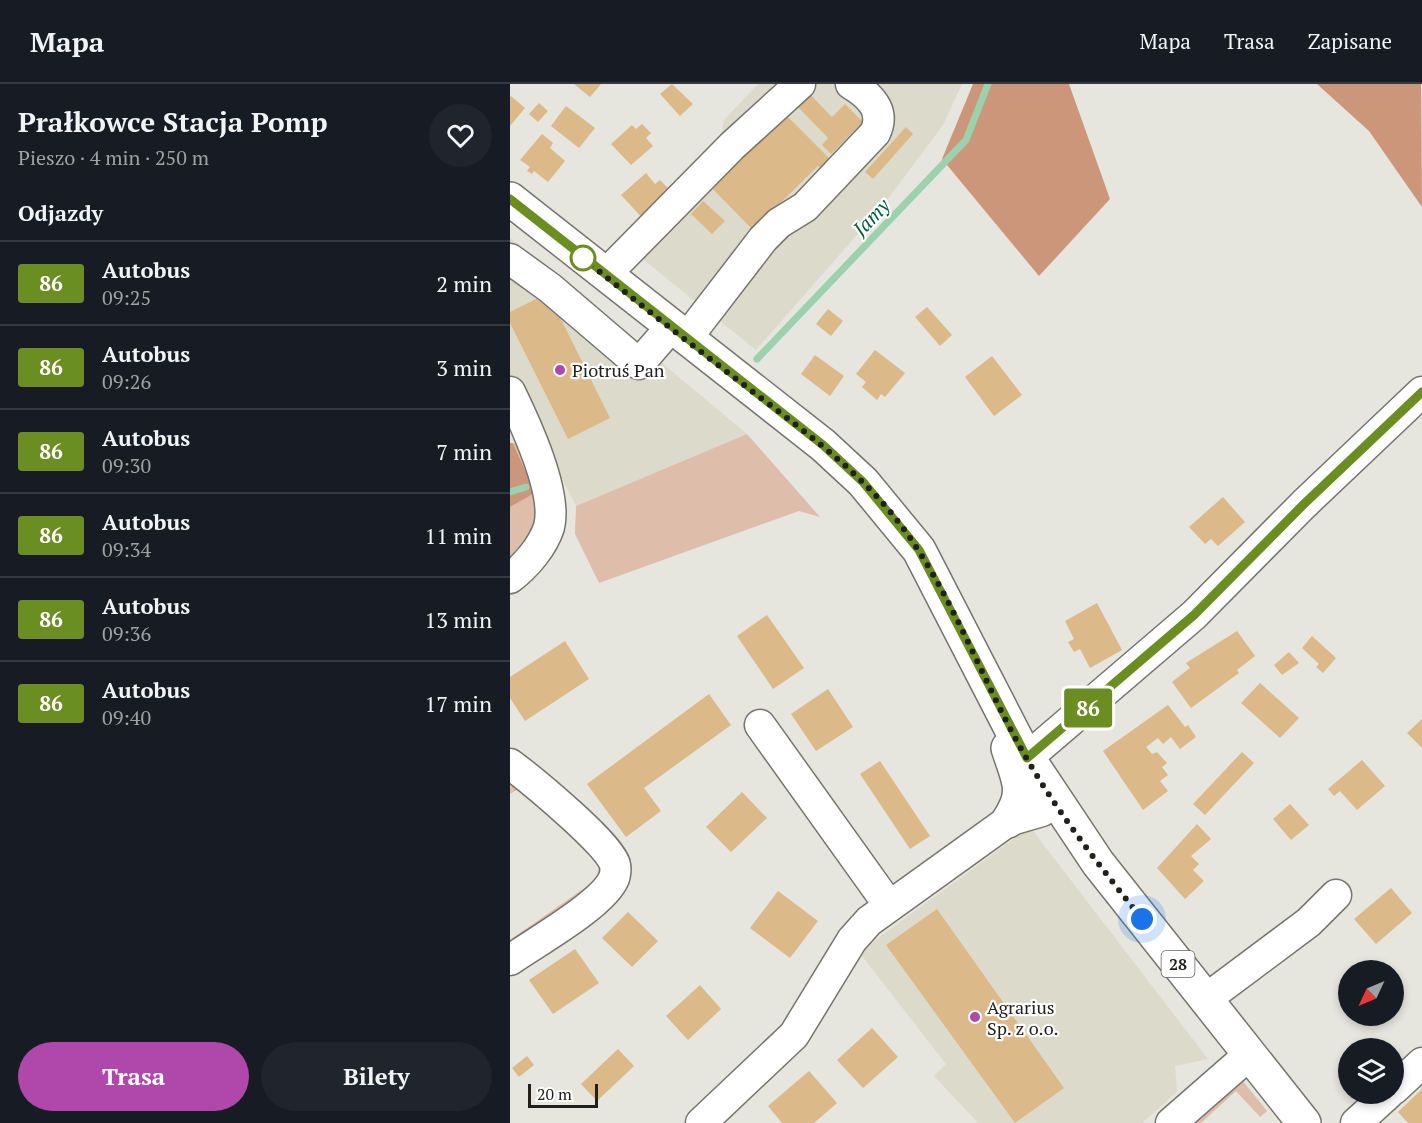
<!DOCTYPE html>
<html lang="pl">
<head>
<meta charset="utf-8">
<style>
	:root { --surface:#171b24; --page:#20242c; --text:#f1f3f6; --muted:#9ea1a6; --line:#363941; --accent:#b048ab }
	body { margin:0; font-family:"PT Serif",serif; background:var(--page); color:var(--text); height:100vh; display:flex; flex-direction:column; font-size:22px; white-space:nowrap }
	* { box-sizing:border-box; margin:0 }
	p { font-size:20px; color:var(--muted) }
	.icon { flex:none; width:33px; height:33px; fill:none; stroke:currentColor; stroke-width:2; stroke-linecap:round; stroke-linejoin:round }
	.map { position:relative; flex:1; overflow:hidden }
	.side { display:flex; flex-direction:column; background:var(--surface); width:510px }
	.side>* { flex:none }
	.badge { padding:0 12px; border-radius:4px; font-size:21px; line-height:39px }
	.needle { width:39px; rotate:226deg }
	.fabs { position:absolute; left:828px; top:876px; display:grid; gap:12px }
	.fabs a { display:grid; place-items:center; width:66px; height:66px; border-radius:50%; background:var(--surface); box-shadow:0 3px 9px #0003; font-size:30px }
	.scale { position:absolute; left:18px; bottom:15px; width:70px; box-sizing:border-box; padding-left:6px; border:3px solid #20201d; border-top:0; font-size:16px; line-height:21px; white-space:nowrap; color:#20201d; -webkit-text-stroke:4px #fff; paint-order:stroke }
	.you { position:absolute; width:30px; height:30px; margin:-15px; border:4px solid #fff; border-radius:50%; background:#1a73e8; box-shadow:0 0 0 9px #1a73e833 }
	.map>.badge { position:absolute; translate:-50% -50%; box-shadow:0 0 0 3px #fff }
	h2 { padding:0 18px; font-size:22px; line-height:54px }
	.round { display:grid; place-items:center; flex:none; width:63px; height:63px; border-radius:32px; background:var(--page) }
	.overview { display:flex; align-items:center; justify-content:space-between; height:102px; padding:0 18px }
	h1 { font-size:28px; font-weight:700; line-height:45px }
	.cta { display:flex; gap:12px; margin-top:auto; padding:12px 18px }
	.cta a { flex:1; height:69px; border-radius:36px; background:var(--accent); color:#fff; font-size:24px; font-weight:700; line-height:69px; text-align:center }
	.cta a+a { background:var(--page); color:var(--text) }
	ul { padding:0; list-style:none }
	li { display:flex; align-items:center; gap:18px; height:84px; padding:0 18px; border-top:2px solid var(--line) }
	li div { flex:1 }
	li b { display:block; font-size:22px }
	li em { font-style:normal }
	li .badge { min-width:66px; font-weight:700; text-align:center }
	header { display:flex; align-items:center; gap:36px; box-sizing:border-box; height:84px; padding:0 30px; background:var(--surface); border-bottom:2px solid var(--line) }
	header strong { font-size:28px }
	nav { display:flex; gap:33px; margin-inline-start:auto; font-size:21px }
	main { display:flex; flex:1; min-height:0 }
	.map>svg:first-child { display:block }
	.built { fill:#dcdacb }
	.green { fill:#dfbdab }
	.forest { fill:#cc967a }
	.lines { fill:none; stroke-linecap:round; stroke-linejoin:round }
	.stream { stroke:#9bd1ac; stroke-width:7 }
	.building { fill:#dcb988 }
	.minor-casing { stroke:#75746e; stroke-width:33 }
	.major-casing { stroke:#75746e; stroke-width:36 }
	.minor { stroke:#fff; stroke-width:30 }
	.major { stroke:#fff; stroke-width:33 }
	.line-casing { stroke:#fff; stroke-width:14 }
	.line { stroke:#6b8e23; stroke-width:9 }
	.walk { stroke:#20201d; stroke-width:6; stroke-dasharray:0 10.8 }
	.stop-dot { fill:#fff; stroke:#6b8e23; stroke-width:3 }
	.poi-dot { fill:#b048ab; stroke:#fff; stroke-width:2 }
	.labels { text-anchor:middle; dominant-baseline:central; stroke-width:4.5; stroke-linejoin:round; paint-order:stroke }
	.shield { fill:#fff; stroke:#636361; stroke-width:1.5 }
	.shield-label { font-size:16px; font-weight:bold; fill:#20201d }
	.poi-label { font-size:18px; fill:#20201d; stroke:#fff; text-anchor:start }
	.water-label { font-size:20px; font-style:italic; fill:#005e33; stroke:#fff }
</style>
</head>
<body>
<header>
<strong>Mapa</strong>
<nav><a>Mapa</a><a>Trasa</a><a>Zapisane</a></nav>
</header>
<main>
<section class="side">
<div class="overview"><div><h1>Prałkowce Stacja Pomp</h1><p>Pieszo · 4 min · 250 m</p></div><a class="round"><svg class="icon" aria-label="heart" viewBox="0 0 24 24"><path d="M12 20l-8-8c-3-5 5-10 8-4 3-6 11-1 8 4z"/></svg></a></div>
<h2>Odjazdy</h2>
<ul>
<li><span class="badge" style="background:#6b8e23;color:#fff">86</span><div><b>Autobus</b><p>09:25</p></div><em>2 min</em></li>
<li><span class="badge" style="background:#6b8e23;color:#fff">86</span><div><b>Autobus</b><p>09:26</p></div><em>3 min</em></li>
<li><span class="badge" style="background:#6b8e23;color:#fff">86</span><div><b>Autobus</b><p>09:30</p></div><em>7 min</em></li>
<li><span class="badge" style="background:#6b8e23;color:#fff">86</span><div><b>Autobus</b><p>09:34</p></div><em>11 min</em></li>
<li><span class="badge" style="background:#6b8e23;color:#fff">86</span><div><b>Autobus</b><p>09:36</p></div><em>13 min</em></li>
<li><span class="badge" style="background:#6b8e23;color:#fff">86</span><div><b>Autobus</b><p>09:40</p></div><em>17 min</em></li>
</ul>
<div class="cta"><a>Trasa</a><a>Bilety</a></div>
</section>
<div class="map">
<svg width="912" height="1039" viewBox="0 0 912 1039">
	<rect width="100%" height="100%" fill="#e6e5de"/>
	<g class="built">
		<path d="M248,0h204l-19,41 -59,79 -128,146 -131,-105 93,-95 6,-30z"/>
		<path d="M0,154l44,35 193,161 -171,72 -66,-130z"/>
		<path d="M520,743l178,232 -33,7 2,26 -35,31h-164l-44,-47 12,-12 -87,-112z"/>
	</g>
	<g class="green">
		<path d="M237,350l73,83 -21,-6 -200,72 -24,-49 1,-28z"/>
		<path d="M3,359l12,3c27,40 23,92 -15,123v-62l25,-14z"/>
		<path d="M1,692l17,8 69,63 11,19 -1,10 -13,15 -84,58v-9l86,-60 3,-13 -4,-12 -72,-69 -13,8z"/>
		<path d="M732,996l25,31 -7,6 -24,-26 -35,32h-20z"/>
	</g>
	<g class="forest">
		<path d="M463,0h96l41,115 -71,77 -97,-117z"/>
		<path d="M807,0h104l1,123 -53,-76z"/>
		<path d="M0,359h3l22,50 -25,14z"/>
	</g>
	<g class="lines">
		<g class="stream">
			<path d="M247,275l209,-219 22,-56"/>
			<path d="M0,408l16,-5"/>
		</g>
	</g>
	<g class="building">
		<path d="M64,0h27l-11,13z"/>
		<path d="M162,0l21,20 -13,12 -20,-22z"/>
		<path d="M294,4l28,29 13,-13 18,18 -32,32 -9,-9 6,-7 -30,-31 -10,10 46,46 -10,10 -6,-7 -65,64 -45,-46z"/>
		<path d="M1,12l14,12 -15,18v-29z"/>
		<path d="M29,19l9,8 -10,11 -9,-8z"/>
		<path d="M56,22l29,22 -16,20 -28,-22z"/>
		<path d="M132,40l9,9 -5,5 7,8 -22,19 -20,-21 21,-19 4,4z"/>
		<path d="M396,43l7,7 -40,45 -8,-7z"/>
		<path d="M32,50l11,9 -3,5 15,13 -17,21 -14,-11 -2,3 -5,-3 3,-4 -10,-7z"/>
		<path d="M136,89l9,11 5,-4 8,8 -5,4 7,9 -24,21 -25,-27z"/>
		<path d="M193,117l22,20 -13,13 -21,-20z"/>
		<path d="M38,209l62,125 -42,21 -58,-116v-11z"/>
		<path d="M417,223l25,28 -12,11 -25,-29z"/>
		<path d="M318,225l15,12 -12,15 -15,-12z"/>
		<path d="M365,266l30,23 -20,24 -4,-3 -4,6 -15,-13 4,-5 -10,-8z"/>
		<path d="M305,271l29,21 -14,20 -29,-22z"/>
		<path d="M482,272l30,39 -28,21 -29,-39z"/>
		<path d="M713,413l22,25 -27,24 -7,-7 -6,5 -16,-17z"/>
		<path d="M587,519l25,47 -32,18 -10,-19 -6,3 -6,-10 6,-3 -9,-18z"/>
		<path d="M257,531l37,53 -31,21 -36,-53z"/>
		<path d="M727,547l18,25 -18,14 2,3 -48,35 -19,-26 18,-14 -4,-5z"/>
		<path d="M802,552l24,22 -13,15 -7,-6 3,-3 -17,-16z"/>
		<path d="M55,557l24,38 -64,42 -15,-23v-21z"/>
		<path d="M779,568l10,11 -17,12 -8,-10z"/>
		<path d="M750,599l39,35 -19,20 -39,-35z"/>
		<path d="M318,605l25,38 -37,24 -25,-37z"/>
		<path d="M199,610l22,31 -87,63 17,23 -35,26 -39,-53z"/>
		<path d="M658,621l17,22 3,-2 8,12 -16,12 -9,-12 -8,7 -5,-6 -12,9 6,7 5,-2 10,11 -5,4 6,8 -8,6 8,10 -25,19 -40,-59z"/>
		<path d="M912,635v29l-15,-15z"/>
		<path d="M732,668l12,11 -49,52 -12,-11z"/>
		<path d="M852,676l23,26 -28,24 -17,-19 -6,5 -6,-7z"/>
		<path d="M370,677l50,75 -20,13 -50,-75z"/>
		<path d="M232,708l25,26 -36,34 -25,-25z"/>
		<path d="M780,720l19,21 -18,15 -18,-21z"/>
		<path d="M687,740l14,15 -20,17 8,8 -6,6 11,11 -19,18 -28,-31z"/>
		<path d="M881,804l21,25 -36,31 -22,-25z"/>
		<path d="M268,807l40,30 -28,37 -40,-30z"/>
		<path d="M427,825l127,179 -49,35 -129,-178z"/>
		<path d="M118,828l30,29 -26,26 -30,-29z"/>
		<path d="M65,865l24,34 -46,31 -24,-34z"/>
		<path d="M190,901l21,24 -33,31 -22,-24z"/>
		<path d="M362,944l26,29 -35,31 -26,-28z"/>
		<path d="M108,965l16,17 -37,35 -16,-17z"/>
		<path d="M17,972l7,9 -15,12 -7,-9z"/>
		<path d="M299,987l28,32 -23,20h-32l-14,-17z"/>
		<path d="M912,1005v34h-14l-10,-11z"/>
	</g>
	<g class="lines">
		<g class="minor-casing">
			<g id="minor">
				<path d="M0,175l40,29 89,76 32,-37"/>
				<path d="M95,191l127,-129 68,-62"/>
				<path d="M176,255l77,-100 16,-16 26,-16 70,-74c11,-23 -6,-38 -24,-49"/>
				<path d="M0,308c15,31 48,101 39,135 -6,19 -23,39 -39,51"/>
				<path d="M250,641l128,179"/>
				<path d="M517,674l167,-143 110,-111 118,-112"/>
				<path d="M0,680c19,14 102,82 105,101 1,3 0,11 -1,13 -10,26 -80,65 -104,82"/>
				<path d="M696,915l103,-77 27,-27"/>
				<path d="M884,1005l28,-26"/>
				<path d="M191,1039l93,-88 58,-95 17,-19 139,-100 34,-10 13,-9"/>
				<path d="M661,1039l79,-69"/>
				<path d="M846,1039l32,-29"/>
			</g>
		</g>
		<g class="major-casing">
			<g id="major">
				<path d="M0,115l313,246 40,37 56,68 101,196 78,117 206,260"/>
				<path d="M498,664c10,32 20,43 0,73"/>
			</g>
		</g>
		<use href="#minor" class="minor"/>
		<use href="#major" class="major"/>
	</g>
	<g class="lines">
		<g class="line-casing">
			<path id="line" d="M0,115l313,246 40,37 56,68 108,208 167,-143 110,-111 118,-112"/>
		</g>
		<use href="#line" class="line"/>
		<path class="walk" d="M73,174c58,48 118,94 178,140 47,36 94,71 132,117 55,69 84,154 126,230 34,62 79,119 123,174"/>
	</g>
	<circle class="stop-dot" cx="73" cy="174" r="12"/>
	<g class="poi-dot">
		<circle cx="50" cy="286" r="6"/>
		<circle cx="465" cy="933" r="6"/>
	</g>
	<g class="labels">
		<rect class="shield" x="651.5" y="867" width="33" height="26" rx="4.5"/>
		<g class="shield-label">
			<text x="668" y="880">28</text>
		</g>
		<g class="poi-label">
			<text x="62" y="286">Piotruś Pan</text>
			<text x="477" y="923">Agrarius<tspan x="477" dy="21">Sp. z o.o.</tspan></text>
		</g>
		<g class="water-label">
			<text transform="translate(361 133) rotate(-46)">Jamy</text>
		</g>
	</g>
</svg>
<div class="fabs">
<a><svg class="needle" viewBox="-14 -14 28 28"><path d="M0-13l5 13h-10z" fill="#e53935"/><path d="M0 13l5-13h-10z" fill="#9ea1a6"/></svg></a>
<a><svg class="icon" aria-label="layers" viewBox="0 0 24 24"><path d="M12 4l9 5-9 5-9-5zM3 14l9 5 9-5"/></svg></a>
</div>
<div class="scale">20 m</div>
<div class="you" style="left:632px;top:835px"></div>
<b class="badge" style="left:578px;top:624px;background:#6b8e23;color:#fff">86</b>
</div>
</main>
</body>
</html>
